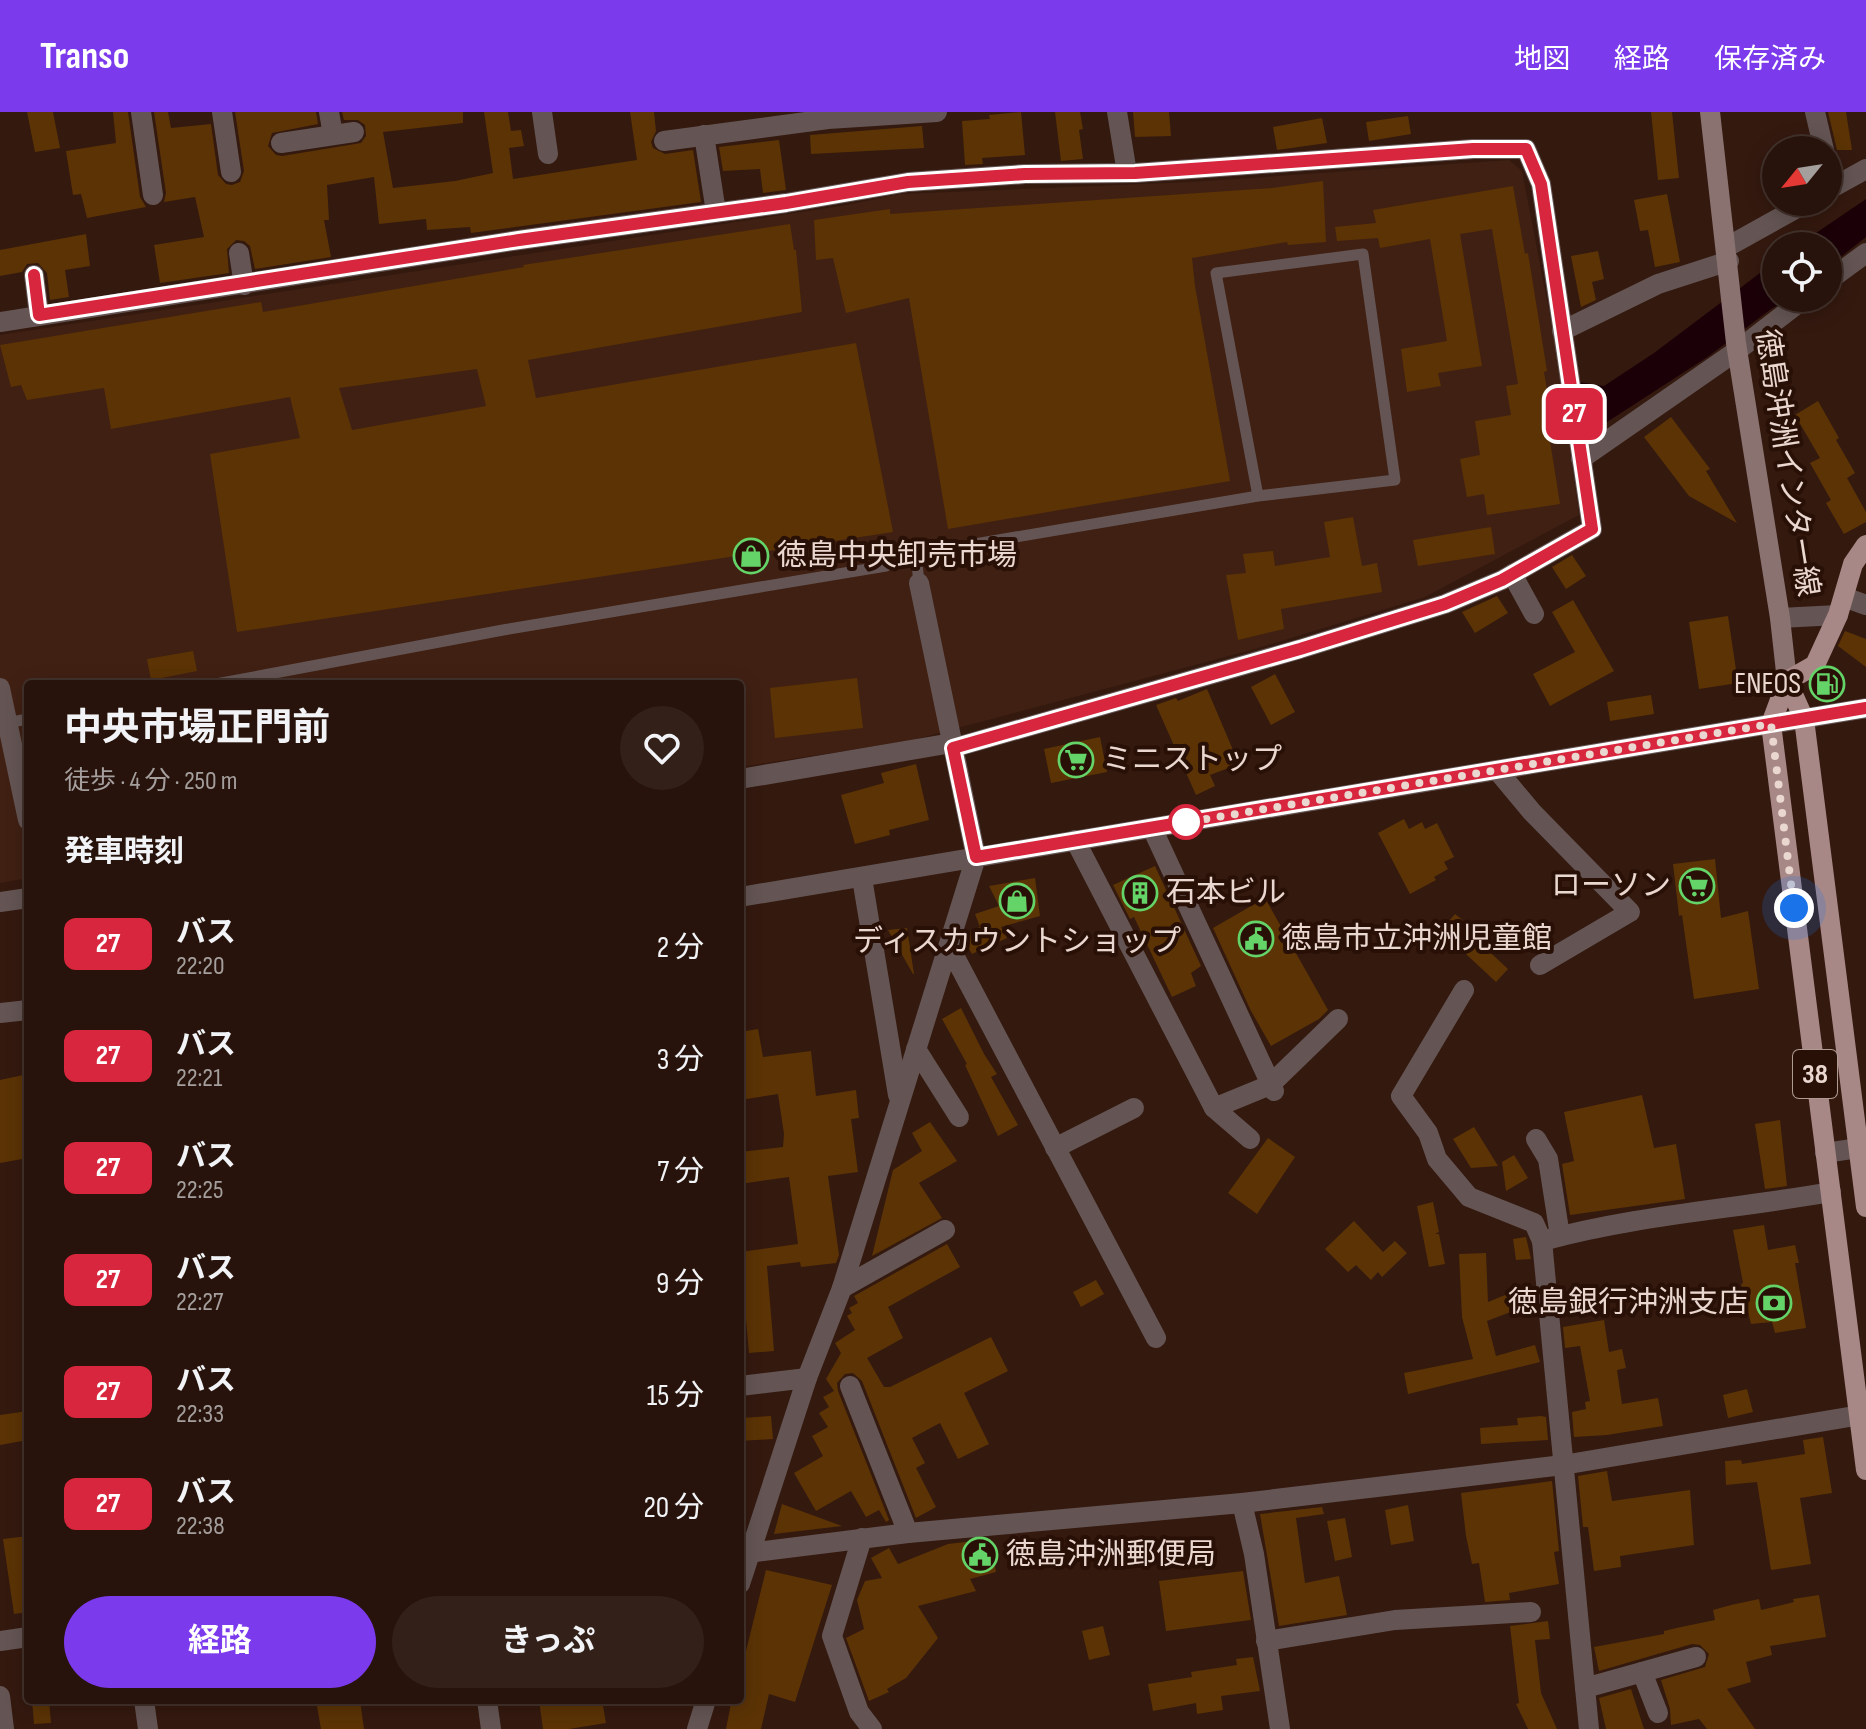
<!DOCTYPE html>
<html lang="ja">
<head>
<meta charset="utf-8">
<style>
	:root { --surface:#27130b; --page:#332019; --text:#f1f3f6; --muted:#a49e9d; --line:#43322c; --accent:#7c3aed }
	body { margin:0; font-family:"Sofia Sans Condensed","Noto Sans JP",sans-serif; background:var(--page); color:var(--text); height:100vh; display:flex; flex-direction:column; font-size:30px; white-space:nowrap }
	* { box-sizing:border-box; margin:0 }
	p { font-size:26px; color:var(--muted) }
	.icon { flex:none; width:44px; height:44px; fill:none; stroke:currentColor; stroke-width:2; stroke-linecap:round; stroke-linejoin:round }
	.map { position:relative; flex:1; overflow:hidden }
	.side { position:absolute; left:24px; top:568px; width:720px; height:1024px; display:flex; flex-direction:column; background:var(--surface); border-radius:8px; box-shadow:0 4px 20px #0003,0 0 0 2px var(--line) }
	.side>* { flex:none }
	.badge { padding:0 16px; border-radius:12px; font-size:28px; line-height:52px }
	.needle { width:52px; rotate:240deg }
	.tools { position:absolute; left:1762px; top:24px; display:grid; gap:16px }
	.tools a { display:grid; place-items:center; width:80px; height:80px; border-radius:50%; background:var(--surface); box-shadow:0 4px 20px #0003,0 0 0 2px var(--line); font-size:40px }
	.you { position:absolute; width:40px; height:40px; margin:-20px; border:6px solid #fff; border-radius:50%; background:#1a73e8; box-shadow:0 0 0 12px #1a73e833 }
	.map>.badge { position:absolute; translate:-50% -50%; box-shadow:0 0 0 4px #fff }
	h2 { padding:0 40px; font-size:30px; line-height:72px }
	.round { display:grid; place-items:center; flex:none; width:84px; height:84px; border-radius:42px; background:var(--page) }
	.summary { display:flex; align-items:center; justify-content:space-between; height:136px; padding:0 40px }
	h1 { font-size:38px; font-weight:700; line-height:60px }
	.action { display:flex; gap:16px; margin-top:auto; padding:16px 40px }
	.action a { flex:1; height:92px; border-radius:48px; background:var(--accent); color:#fff; font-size:32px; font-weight:700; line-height:92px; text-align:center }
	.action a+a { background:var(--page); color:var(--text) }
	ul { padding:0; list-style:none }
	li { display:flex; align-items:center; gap:24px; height:112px; padding:0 40px }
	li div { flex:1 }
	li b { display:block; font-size:30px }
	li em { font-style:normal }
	li .badge { min-width:88px; font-weight:700; text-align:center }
	header { display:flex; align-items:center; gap:48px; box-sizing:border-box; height:112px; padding:0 40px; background:var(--accent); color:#fff }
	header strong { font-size:38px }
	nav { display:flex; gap:44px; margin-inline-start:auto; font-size:28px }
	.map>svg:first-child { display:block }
	.built { fill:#402013 }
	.water { fill:#1c0008 }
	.building { fill:#5b3305; fill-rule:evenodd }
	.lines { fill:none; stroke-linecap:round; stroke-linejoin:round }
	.service { stroke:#645554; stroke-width:11 }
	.minor { stroke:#645554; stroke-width:20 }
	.tertiary { stroke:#645554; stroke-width:20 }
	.secondary { stroke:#8a7271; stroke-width:20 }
	.primary { stroke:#a88886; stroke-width:20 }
	.line-casing { stroke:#fff; stroke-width:18 }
	.line { stroke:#d7263d; stroke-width:12 }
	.walk { stroke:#ead7d0; stroke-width:8; stroke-dasharray:0 14.4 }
	.stop-dot { fill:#fff; stroke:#d7263d; stroke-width:4 }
	.labels { text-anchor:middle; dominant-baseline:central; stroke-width:8; stroke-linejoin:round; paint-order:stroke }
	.shield { fill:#291006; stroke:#b09b93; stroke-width:2 }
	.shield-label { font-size:28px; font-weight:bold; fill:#ead7d0 }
	.street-label { font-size:30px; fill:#ead7d0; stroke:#291006 }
	.poi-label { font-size:30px; fill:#ead7d0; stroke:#291006; text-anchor:start }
</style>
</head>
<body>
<header>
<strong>Transo</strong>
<nav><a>地図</a><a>経路</a><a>保存済み</a></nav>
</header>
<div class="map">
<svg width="1866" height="1617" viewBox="0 0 1866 1617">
	<rect width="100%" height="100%" fill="#34190f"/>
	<path class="built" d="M1509,48l13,11 33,171 24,173 -154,82 -170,52 -346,92 -169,26v-83h-712v194l-28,5v-548l841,-129 60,-12 290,-12z"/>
	<g class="water">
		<path d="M1866,87v38l-38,30v-21h-31z"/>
		<path d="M1776,149v37h14l-19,11 -62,47 -122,79 -8,-53 25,4 50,-33z"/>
	</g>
	<g class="building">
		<path d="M27,0h26l7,36 -25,4z"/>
		<path d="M113,0h15l12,85 6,10 -59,11 -6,-24 -8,1 -7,-44 50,-8z"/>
		<path d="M154,0h14l3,16 40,-4 7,51 8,9 6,1 8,-3 4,-11 -9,-59h81l2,12 -46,9 -4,13 8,9 6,1 79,-13 5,-7 -1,-11 -7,-5h-14l-2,-8h121v11l-80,9 10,56 62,-7 38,-8 -9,-61h24l3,19 10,-1 3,16 -15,2 4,31 124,-19 -7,-48h24l2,19 -5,11 2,6 12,6 28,-4 8,52 -230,31 -1,-6 -43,3 -1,-11 -47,5 -5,-47 -47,8 2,35h-5l7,37 -76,12 -5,-23 -6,-5 -8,-1 -9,9 2,24 -69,10 -6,-38 50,-8 -9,-40 -31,5 2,-9z"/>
		<path d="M1021,0l4,43 -43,3 1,6 -18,1 -3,-44 28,-2 -1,-4z"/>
		<path d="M1055,0h25l3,17 -4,1 4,29 -22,2z"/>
		<path d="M1133,0h36l2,24 -36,1z"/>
		<path d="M1651,0h21l7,66 -21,2z"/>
		<path d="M1828,0h18l6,38h-15z"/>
		<path d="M1408,4l3,18 -42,7 -3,-19z"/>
		<path d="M1322,6l5,25 -50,7 -4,-23z"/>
		<path d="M922,14l2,22 -113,6 -1,-19z"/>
		<path d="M779,28l7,50 -23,3 -3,-24 -37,2 -4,-24z"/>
		<path d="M1323,69l3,61 -38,3 -1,-3 -95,16 3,28 35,195 -282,48 -39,-231 -63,15 -13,-55 -17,2 -2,-40 76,-11v5l382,-26z"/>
		<path d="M1513,74l12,68 3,-1 19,118 -3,1 5,30 -5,1 16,101 -73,11 -3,-21 -17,3 -7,-38 20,-4 -5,-34 36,-6 -5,-29 12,-2 -26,-155 -32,5 22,132 -44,7 3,13 -34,6 -6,-43 46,-8 -17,-102 -50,9 -2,-10 -41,3 -2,-14 41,-4 -3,-13z"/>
		<path d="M1667,82l13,68 -25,5 -7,-37 -8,1 -6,-31z"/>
		<path d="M790,112l4,26h2l6,62 -274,48 8,38 320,-55 37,189 -656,100 -27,-178 90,-16 -10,-41 -179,32 -7,-41 -77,12 -6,-15 -10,2 -11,-42 261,-43 2,10 261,-45 -1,-2zM477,257l9,37 -134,24 -13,-42z"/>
		<path d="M86,122l4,32 -25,4 4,27 -19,3 -3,-27 -9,-10 -11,1 -5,8 -22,4v-26z"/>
		<path d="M1598,139l6,28 -12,3 4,18 -15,7 -10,-51z"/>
		<path d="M1818,289l21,37 -3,2 19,33 -8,5 19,34v10l-22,12 -18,-31 5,-3 -21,-37 10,-5 -25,-43z"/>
		<path d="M1671,305l39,52 -4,2 31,52 -48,-27 -45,-59z"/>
		<path d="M1353,405l9,49 15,-3 5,29 -101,17 3,20 -46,11 -12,-65 20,-2 -3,-19 30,-3 2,15 55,-9 -6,-35z"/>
		<path d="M1491,415l4,27 -77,12 -5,-26z"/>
		<path d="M1572,443l14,21 -20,13 -14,-22z"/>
		<path d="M1497,484l11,17 -33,20 -13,-21z"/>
		<path d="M1573,488l41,71 -64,35 -17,-32 42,-22 -23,-40z"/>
		<path d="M1728,504l10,67 -39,6 -10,-67z"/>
		<path d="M1845,519l21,8v28l-28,-21z"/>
		<path d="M193,539l4,20 -46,9 -4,-21z"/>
		<path d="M1275,562l20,38 -24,13 -20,-38z"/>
		<path d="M857,566l6,50 -88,10 -5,-50z"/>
		<path d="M1207,577l32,75 -29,11 5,11 -19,9 -40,-90 20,-7 2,3z"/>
		<path d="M1651,583l3,19 -44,7 -3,-19z"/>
		<path d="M1100,625l7,35 -56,11 -7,-34z"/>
		<path d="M916,652l13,56 -40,10 1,5 -35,9 -14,-49 43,-12 -3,-10z"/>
		<path d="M1404,707l5,10 13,-7 3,7 12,-6 17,34 -10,5 4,7 -14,8 2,3 -26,14 -32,-61z"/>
		<path d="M1715,747l6,59 27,-7 11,78 -65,10 -12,-84 -3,1 -6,-52z"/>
		<path d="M1155,754l46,100 -10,7 5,13 -24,11 -38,-80 -4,2 -17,-34z"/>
		<path d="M1035,766l5,38 -39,11 6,11 -35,16 -8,-14 2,-6 14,-7 -5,-13 24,-8 -10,-20z"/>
		<path d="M1265,786l63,112 -9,9 -48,27 -20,-35 -38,-83z"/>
		<path d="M1455,802l14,11 -4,4 43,40 -12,13 -43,-40 -3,3 -12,-11z"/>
		<path d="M907,816l7,46h-1l-25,-44z"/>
		<path d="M961,896l23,46 13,20 -6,3 27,48 -20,11 -33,-71 2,-1 -25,-45z"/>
		<path d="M758,917l5,28 48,-6 5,45 40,-6 3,28 -8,1 7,53 -30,4 11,79 -3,8 -35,4 -1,-5 -33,4 7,85 -25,2 -9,-101 58,-8 -9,-67 -49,7v-32l43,-5 1,-13 -6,-40 -38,6v-68z"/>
		<path d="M28,962v84l-28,5v-83z"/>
		<path d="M1642,983l12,53 22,-4 9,55 -115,16 -8,-51 12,-3 -10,-49z"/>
		<path d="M1780,1008l7,66 -22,3 -10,-65z"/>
		<path d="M930,1010l27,39 -38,22 23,35 -70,38 21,-86 29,-19 -10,-18z"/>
		<path d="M1474,1015l24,39 -27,2 -18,-29z"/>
		<path d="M1268,1026l27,19 -38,57 -29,-21z"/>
		<path d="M1514,1043l14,23 -22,13 -4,-29z"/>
		<path d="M1433,1090l6,30 -4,2h4l6,30 -16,3 -12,-61z"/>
		<path d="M1354,1109l29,31 12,-11 12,12 -25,24 -4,-5 -7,8 -15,-15 -8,7 -23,-23z"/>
		<path d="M1764,1113l4,25 27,-5 4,18h-4l11,65 -31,5 -3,-11 -21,2 -10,-40 2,-1 -10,-53z"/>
		<path d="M1526,1125l5,22 -15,1 -3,-21z"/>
		<path d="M947,1132l13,23 -72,40 15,31 -36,20 17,29h6l101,-50 17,34 -44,22 25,51 -31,15 -18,-36 -28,15 13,25 -9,5 20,39 -20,11 -54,-137 -9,-8 -8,1 -8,9 1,8 51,129 -3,2 -7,-12 -13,7 -15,-26 -35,20 -22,-38 29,-17 -11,-20 16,-9 -9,-14 10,-6 -6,-10 11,-6 -8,-12 15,-26 -6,-10 20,-13 -8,-14 5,-3 -3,-5 9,-5 -4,-7z"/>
		<path d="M1486,1141l2,49 27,-11 6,17 -34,13 9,35 39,-11 5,17 -132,32 -4,-21 69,-14 -11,-42 -3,-63z"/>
		<path d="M1096,1168l8,14 -23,13 -8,-15z"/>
		<path d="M1604,1208l5,32 13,-3 4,19 -9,2 5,34 36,-6 5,28 -56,9 -33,2 -2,-25 14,-3 -1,-7 5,-1 -10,-55 -15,2 -2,-21z"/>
		<path d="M1747,1277l6,23 -25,6 -5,-23z"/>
		<path d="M28,1299v29l-28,5v-30z"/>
		<path d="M771,1304l2,23 -33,2v-23z"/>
		<path d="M1541,1304l5,1 2,23 -67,4 -1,-16 38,-3 -1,-7z"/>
		<path d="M1823,1325l9,56 -32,5 11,66 -40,6 -14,-88 -31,3 -1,-24 16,-1 1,4 63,-10 -2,-14z"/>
		<path d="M1607,1359l5,30 78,-11 4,55 -74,11 1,11 -27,4 -6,-44h-5l-5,-51z"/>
		<path d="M1552,1369l7,70 -5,1 5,32 -50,9 1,7 -25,2 -6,-39 -7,1 -6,-28 -5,-43z"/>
		<path d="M782,1392l60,22 -68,8z"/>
		<path d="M1408,1393l6,36 -23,4 -6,-35z"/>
		<path d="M1322,1395l2,7 -28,4 9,65 34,-7 8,39 -68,11 -19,-112z"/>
		<path d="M1345,1406l7,39 -17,4 -8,-40z"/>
		<path d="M28,1424v76l-14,2 -11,-75z"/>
		<path d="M990,1427l6,33 -26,7 6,12 -58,15 20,32 -32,40 -19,11 2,3 -20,9 -23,-63 18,-9 -7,-29 8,-19 17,-3 -11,-20 18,-10 9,16 50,-20z"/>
		<path d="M766,1458l66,15 -37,117 -26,-8 -8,35h-35l5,-26 9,2v-54h6z"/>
		<path d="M1243,1459l8,49 -85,11 -7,-50z"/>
		<path d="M1819,1483l7,42 -56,9 2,9 -26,7 5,20 -24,7 28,40h-48l-8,-10 -28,6 -1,-16 -9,-29 44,-13 4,-13 -9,-9 -8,-1 -93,27 -5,-24 70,-13v-3l17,-4 34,-7 -2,-10 18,-5 28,-6 2,11 33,-8 -1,-3z"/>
		<path d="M1548,1509l2,18 -15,1 6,53 16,36h-29l-12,-25 3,-1 -9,-77z"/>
		<path d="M1103,1514l7,29 -21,5 -7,-29z"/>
		<path d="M1253,1545l7,34 -39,5 2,14 -26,4 -1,-11 -43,8 -5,-27 44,-7 -1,-5 46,-7 -1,-6z"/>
		<path d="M1631,1577l13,40h-38l-7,-31z"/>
		<path d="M32,1588h17l2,23 -17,1z"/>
		<path d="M316,1588h44l4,29h-43z"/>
		<path d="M539,1588h63l4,23 -37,6h-26z"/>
	</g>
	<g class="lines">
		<g class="service">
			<path d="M919,471l-3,-29 342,-58 137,-16 -32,-226 -147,19 42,223"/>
			<path d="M216,572l287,-54 383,-64"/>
			<path d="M6,611l22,-4"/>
		</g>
		<g class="minor">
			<path d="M141,0l12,83"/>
			<path d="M222,0l9,60"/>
			<path d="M329,0l4,23"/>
			<path d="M542,0l6,42"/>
			<path d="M1117,0l10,61"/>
			<path d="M1815,0l9,38"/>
			<path d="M704,23l12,77"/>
			<path d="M664,29l164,-22 109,-7"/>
			<path d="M281,31l73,-11"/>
			<path d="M1828,78l38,-21"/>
			<path d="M1727,135l81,-45"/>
			<path d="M239,141l5,32"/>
			<path d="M34,163l5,40"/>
			<path d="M1828,169l38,-28"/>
			<path d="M0,210l519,-82 267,-37 122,-21 117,-8 110,-1 338,-24h53l15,35 51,345 -90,51 -57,24 -145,45 -347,99"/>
			<path d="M1562,219l96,-47 71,-23"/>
			<path d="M1581,347l157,-109 67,-52"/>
			<path d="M1512,462l22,40"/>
			<path d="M1844,485l22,8"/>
			<path d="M1780,506l58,-3"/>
			<path d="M0,576l28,132"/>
			<path d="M1497,658l35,42 98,100 -90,53"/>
			<path d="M740,667l212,-36"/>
			<path d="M1152,716l122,263"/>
			<path d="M1075,728l139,268 36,31"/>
			<path d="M862,766l36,217"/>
			<path d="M0,790l28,-4"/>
			<path d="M949,834l207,392"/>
			<path d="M1464,878l-63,106 27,37 9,26 32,38 65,26 8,18"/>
			<path d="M916,937l43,68"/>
			<path d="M1214,996l56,-23 68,-66"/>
			<path d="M1536,1027l12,20 12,77"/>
			<path d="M1055,1036l79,-40"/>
			<path d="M1825,1041l41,-6"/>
			<path d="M842,1176l103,-58"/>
			<path d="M740,1274l67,-8"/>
			<path d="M850,1274l58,147"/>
			<path d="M1242,1391l12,51 26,175"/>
			<path d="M862,1426l-30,98 27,76 13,17"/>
			<path d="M740,1442l168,-21 334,-30 321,-38 303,-51"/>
			<path d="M740,1472l67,-206 35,-90 134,-431"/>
			<path d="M1266,1529l129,-21 136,-8"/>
			<path d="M1642,1560l16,41"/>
			<path d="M1585,1576l111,-31"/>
			<path d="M487,1588l4,29"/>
			<path d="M697,1617l9,-29"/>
			<path d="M1589,1617l-47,-488c94,-26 193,-32 289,-49"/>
		</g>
		<g class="tertiary">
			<path d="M919,471l57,274"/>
			<path d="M740,785l1126,-189"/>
			<path d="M0,901l28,-3"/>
			<path d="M0,1529l28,-4"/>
			<path d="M0,1584l4,33"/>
			<path d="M144,1588l4,29"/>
		</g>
		<path class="secondary" d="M1710,0l26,231 44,275 7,63"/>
		<g class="primary">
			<path d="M1866,433l-13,19 -15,51 -23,50 -28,16 -16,43 95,746"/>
			<path d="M1787,569l17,38 62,488"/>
		</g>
	</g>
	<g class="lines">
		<g class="line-casing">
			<path id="line" d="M34,163l5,40 480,-75 267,-37 122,-21 117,-8 110,-1 338,-24h53l15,35 51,345 -90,51 -57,24 -145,45 -347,99 23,109 890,-149"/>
		</g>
		<use href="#line" class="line"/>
		<path class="walk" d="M1186,710l-4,1 589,-99 23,184"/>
	</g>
	<defs>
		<g id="shop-ring" transform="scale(1.8)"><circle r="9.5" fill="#291006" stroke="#64d468" stroke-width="1.5"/><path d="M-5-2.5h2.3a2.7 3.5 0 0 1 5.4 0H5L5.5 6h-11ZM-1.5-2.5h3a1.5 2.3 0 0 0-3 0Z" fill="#64d468"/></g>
		<g id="fuel-ring" transform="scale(1.8)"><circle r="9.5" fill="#291006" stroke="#64d468" stroke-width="1.5"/><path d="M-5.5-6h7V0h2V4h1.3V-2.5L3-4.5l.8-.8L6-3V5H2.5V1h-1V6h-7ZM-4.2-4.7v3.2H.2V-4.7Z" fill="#64d468"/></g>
		<g id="supermarket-ring" transform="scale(1.8)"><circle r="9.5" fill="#291006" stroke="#64d468" stroke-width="1.5"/><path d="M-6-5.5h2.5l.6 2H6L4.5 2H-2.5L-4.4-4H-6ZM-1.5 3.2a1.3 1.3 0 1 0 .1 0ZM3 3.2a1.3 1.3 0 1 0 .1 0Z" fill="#64d468"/></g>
		<g id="building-ring" transform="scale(1.8)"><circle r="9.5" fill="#291006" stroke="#64d468" stroke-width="1.5"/><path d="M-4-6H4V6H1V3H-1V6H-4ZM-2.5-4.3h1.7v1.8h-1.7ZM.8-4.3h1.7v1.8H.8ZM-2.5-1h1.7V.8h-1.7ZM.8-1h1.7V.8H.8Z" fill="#64d468"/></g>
		<g id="civic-ring" transform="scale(1.8)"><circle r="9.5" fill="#291006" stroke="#64d468" stroke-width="1.5"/><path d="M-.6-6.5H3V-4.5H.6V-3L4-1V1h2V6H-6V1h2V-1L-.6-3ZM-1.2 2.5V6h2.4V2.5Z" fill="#64d468"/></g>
		<g id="bank-ring" transform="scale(1.8)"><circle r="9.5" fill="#291006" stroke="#64d468" stroke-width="1.5"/><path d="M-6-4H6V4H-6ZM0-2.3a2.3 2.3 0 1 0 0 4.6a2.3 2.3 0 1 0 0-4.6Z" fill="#64d468"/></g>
	</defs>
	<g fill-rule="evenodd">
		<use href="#shop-ring" x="751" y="444"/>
		<use href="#fuel-ring" x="1827" y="572"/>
		<use href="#supermarket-ring" x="1076" y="648"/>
		<use href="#supermarket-ring" x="1697" y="774"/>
		<use href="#building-ring" x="1140" y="781"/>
		<use href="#shop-ring" x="1017" y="789"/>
		<use href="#civic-ring" x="1256" y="827"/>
		<use href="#bank-ring" x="1774" y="1191"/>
		<use href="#civic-ring" x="980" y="1443"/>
	</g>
	<circle class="stop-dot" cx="1186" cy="710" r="16"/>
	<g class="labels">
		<rect class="shield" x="1793" y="938" width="44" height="48" rx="6"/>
		<g class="shield-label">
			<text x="1815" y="962">38</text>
		</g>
		<g class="street-label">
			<text transform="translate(1787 351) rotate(81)">徳島沖洲インター線</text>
		</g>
		<g class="poi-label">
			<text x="777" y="444">徳島中央卸売市場</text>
			<text x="1801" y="572" text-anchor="end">ENEOS</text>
			<text x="1102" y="648">ミニストップ</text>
			<text x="1671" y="774" text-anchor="end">ローソン</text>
			<text x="1166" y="781">石本ビル</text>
			<text x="1282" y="827">徳島市立沖洲児童館</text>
			<text x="1017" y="830" text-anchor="middle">ディスカウントショップ</text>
			<text x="1748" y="1191" text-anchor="end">徳島銀行沖洲支店</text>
			<text x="1006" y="1443">徳島沖洲郵便局</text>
		</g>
	</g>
</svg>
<div class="tools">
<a><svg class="needle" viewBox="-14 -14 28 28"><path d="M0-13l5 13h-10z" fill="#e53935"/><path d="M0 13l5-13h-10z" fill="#a49e9d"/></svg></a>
<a><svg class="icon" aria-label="locate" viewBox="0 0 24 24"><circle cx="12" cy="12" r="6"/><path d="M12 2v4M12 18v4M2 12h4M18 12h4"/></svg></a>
</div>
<div class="you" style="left:1794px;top:796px"></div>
<b class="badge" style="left:1574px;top:302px;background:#d7263d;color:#fff">27</b>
<section class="side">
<div class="summary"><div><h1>中央市場正門前</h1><p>徒歩 · 4 分 · 250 m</p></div><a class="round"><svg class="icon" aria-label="heart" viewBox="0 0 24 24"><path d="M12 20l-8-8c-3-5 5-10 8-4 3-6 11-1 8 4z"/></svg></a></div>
<h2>発車時刻</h2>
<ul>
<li><span class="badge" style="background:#d7263d;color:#fff">27</span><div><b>バス</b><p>22:20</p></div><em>2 分</em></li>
<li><span class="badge" style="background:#d7263d;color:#fff">27</span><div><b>バス</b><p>22:21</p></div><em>3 分</em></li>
<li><span class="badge" style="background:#d7263d;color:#fff">27</span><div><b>バス</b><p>22:25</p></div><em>7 分</em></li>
<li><span class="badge" style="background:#d7263d;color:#fff">27</span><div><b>バス</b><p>22:27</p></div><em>9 分</em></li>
<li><span class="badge" style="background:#d7263d;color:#fff">27</span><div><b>バス</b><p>22:33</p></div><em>15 分</em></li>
<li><span class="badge" style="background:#d7263d;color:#fff">27</span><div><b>バス</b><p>22:38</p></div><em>20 分</em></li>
</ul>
<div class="action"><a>経路</a><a>きっぷ</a></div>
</section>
</div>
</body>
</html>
